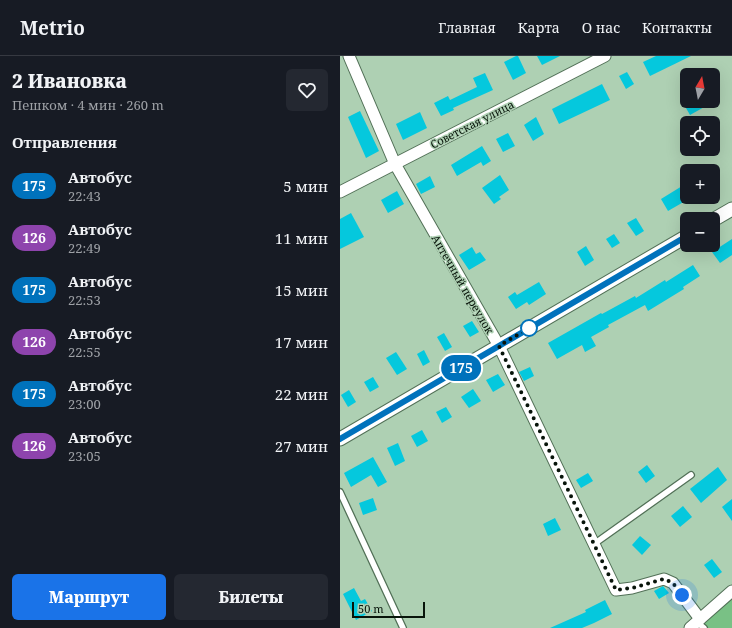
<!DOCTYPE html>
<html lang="ru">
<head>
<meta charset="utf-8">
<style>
	:root { --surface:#171b24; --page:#242831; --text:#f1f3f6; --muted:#9ea1a6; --line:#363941; --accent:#1a73e8 }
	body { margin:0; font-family:"Noto Serif",serif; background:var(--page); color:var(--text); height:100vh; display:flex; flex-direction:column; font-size:15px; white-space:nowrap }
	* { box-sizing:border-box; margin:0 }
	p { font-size:13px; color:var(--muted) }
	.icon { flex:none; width:22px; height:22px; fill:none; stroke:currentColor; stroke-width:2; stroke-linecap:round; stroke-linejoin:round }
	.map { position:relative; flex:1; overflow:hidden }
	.details { display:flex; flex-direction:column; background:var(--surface); width:340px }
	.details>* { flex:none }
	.badge { padding:0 8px; border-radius:13px; font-size:14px; line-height:26px }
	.needle { width:26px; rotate:10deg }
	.fabs { position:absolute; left:340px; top:12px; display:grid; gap:8px }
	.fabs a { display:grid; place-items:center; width:40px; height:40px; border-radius:6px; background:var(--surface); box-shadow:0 4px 16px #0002; font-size:20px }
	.scale { position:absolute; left:12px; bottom:10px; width:73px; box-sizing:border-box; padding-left:4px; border:2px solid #08140a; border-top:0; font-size:11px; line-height:14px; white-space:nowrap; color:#08140a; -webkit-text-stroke:3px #aed0b3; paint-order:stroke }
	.you { position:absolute; width:20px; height:20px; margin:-10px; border:3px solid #fff; border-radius:50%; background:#1a73e8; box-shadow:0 0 0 6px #1a73e833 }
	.map>.badge { position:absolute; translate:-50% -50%; box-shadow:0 0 0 2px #fff }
	h2 { padding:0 12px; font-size:15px; line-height:36px }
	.round { display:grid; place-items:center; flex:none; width:42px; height:42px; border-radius:6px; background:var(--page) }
	.headline { display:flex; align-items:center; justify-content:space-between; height:68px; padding:0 12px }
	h1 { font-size:19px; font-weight:800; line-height:30px }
	.cta { display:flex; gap:8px; margin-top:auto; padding:8px 12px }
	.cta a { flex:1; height:46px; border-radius:6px; background:var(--accent); color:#fff; font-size:16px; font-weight:800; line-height:46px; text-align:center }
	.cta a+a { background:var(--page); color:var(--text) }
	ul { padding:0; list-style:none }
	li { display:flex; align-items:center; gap:12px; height:52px; padding:0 12px }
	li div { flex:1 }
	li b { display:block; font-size:15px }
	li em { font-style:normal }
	li .badge { min-width:44px; font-weight:700; text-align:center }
	header { display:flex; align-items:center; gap:24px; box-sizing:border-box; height:56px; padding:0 20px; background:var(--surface); border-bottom:1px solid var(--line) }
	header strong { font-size:19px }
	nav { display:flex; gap:22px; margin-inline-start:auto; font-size:14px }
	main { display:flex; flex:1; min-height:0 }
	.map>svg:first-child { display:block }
	.green { fill:#79c185 }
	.building { fill:#05c8dd }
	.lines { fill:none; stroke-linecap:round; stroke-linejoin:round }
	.service-casing { stroke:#527057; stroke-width:8 }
	.minor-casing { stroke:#527057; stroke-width:13 }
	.tertiary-casing { stroke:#527057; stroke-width:15 }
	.service { stroke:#fff; stroke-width:5.5 }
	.minor { stroke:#fff; stroke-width:11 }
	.tertiary { stroke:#fff; stroke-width:13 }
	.line-casing { stroke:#fff; stroke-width:9 }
	.line { stroke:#0072bc; stroke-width:6 }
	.walk { stroke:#08140a; stroke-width:4; stroke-dasharray:0 7.2 }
	.stop-dot { fill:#fff; stroke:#0072bc; stroke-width:2 }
	.labels { text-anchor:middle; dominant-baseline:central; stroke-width:3; stroke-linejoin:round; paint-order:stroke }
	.street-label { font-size:11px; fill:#08140a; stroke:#aed0b3 }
</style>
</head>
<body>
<header>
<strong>Metrio</strong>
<nav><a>Главная</a><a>Карта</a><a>О нас</a><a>Контакты</a></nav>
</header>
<main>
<section class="details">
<div class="headline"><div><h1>2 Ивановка</h1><p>Пешком · 4 мин · 260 m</p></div><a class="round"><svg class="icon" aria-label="heart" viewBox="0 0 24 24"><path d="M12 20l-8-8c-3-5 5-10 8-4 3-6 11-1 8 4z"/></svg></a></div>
<h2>Отправления</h2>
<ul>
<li><span class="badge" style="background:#0072bc;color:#fff">175</span><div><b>Автобус</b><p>22:43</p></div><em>5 мин</em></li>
<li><span class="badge" style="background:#8e44ad;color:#fff">126</span><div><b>Автобус</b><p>22:49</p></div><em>11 мин</em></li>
<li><span class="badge" style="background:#0072bc;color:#fff">175</span><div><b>Автобус</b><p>22:53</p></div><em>15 мин</em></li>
<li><span class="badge" style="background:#8e44ad;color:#fff">126</span><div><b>Автобус</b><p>22:55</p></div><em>17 мин</em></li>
<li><span class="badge" style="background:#0072bc;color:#fff">175</span><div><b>Автобус</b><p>23:00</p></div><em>22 мин</em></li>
<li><span class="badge" style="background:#8e44ad;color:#fff">126</span><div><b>Автобус</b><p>23:05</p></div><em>27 мин</em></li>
</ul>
<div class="cta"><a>Маршрут</a><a>Билеты</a></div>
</section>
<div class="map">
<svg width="392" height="572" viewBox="0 0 392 572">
	<rect width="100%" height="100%" fill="#aed0b3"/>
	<path class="green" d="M392,542v30h-36z"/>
	<g class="building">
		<path d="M176,0h2l8,17 -13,7 -9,-18z"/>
		<path d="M197,0h23l-18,9z"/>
		<path d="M316,0h35l-41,20 -7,-14z"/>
		<path d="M287,16l7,12 -8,5 -7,-13z"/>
		<path d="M145,17l8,17 -40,18 1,2 -13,6 -7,-13 14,-7 2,4 27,-13 -4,-9z"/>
		<path d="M262,28l8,16 -51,24 -7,-15z"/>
		<path d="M342,45h33l-25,14z"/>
		<path d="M20,55l19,40 -13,7 -18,-41z"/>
		<path d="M80,56l7,16 -24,12 -7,-16z"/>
		<path d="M196,61l8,17 -11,7 -9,-16z"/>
		<path d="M168,77l7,13 -12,6 -7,-13z"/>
		<path d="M142,90l9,15 -8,5 -2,-4 -24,14 -6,-11z"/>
		<path d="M160,119l9,15 -10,7 2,2 -7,5 -12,-16z"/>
		<path d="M90,120l5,11 -14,7 -5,-10z"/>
		<path d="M347,127v17l-19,11 -7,-12z"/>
		<path d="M57,135l7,13 -16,9 -7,-13z"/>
		<path d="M11,157l13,24 -24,12v-30z"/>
		<path d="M296,162l8,13 -8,5 -9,-13z"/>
		<path d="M274,178l6,9 -8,5 -6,-9z"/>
		<path d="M392,183v16l-12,8 -8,-11z"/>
		<path d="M246,190l8,14 -9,6 -8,-14z"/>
		<path d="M132,191l4,7 4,-2 6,8 -17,10 -10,-15z"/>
		<path d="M353,209l7,11 -17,11 1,2 -36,22 -3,-6 -37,20 1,2 -18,10 5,9 -11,6 -3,-7 -25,14 -9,-16 53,-30 1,1 33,-18 1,2 29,-18 1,2z"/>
		<path d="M199,226l7,12 -17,11 -2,-3 -11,7 -8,-12 7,-5 2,3z"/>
		<path d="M132,265l7,11 -9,5 -7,-11z"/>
		<path d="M104,277l8,14 -7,4 -8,-14z"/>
		<path d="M84,294l6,12 -7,4 -6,-12z"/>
		<path d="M56,296l11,17 -10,6 -11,-17z"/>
		<path d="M190,311l4,9 -10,5 -5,-9z"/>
		<path d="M158,318l7,11 -12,7 -7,-12z"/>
		<path d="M33,321l6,10 -9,5 -6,-10z"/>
		<path d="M133,333l8,12 -12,7 -8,-11z"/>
		<path d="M9,334l7,12 -8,5 -7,-12z"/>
		<path d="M106,351l6,10 -10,6 -6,-11z"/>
		<path d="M82,374l6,11 -11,6 -6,-11z"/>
		<path d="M58,387l7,18 -10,5 -8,-18z"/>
		<path d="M33,401l14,25 -9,5 -7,-12 -20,12 -7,-14z"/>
		<path d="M307,409l8,11 -9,7 -8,-11z"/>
		<path d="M378,411l9,13 -26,23 -11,-14z"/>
		<path d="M248,417l5,8 -12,7 -5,-8z"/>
		<path d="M33,442l4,12 -14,5 -4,-12z"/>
		<path d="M392,443v22l-10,-14z"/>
		<path d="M343,450l9,11 -12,10 -9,-11z"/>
		<path d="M215,462l6,12 -13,6 -5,-12z"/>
		<path d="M300,480l11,9 -9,10 -10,-10z"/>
		<path d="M372,503l10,13 -8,6 -10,-13z"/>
		<path d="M323,530l6,7 -10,6 -5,-8z"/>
		<path d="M14,532l7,13 4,-2 7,12 -16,9 -13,-26z"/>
		<path d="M265,544l7,14 -18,9 -12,5h-32l36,-16 -1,-2z"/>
	</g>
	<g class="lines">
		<g class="service-casing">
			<g id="service">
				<path d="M0,436l63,136"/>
				<path d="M254,488l97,-69"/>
				<path d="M357,566l7,6"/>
			</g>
		</g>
		<g class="minor-casing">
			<g id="minor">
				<path d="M9,0l46,108 104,182 117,244 16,-2 32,-9 9,4 27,36"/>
				<path d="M0,136l265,-136"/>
				<path d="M350,572l42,-37"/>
			</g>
		</g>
		<g class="tertiary-casing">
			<g id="tertiary">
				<path d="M373,164l19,-11"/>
				<path d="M0,383l347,-203"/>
			</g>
		</g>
		<use href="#service" class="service"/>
		<use href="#minor" class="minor"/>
		<use href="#tertiary" class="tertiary"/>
	</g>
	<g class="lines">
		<g class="line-casing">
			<path id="line" d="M0,383l347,-203"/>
		</g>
		<use href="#line" class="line"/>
		<path class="walk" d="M189,272l-30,18 117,244 16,-2 32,-9 9,4 9,12"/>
	</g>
	<circle class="stop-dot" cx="189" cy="272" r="8"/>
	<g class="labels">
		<g class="street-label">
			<text transform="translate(132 68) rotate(-27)">Советская улица</text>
			<text transform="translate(123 228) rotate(60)">Аптечный переулок</text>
		</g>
	</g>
</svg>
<div class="fabs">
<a><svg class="needle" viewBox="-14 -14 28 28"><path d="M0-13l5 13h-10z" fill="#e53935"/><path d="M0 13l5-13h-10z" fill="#9ea1a6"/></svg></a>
<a><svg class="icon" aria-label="locate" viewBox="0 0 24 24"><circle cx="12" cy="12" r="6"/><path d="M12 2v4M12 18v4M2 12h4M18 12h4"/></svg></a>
<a>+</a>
<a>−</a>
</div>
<div class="scale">50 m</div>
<div class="you" style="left:342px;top:539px"></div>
<b class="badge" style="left:121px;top:312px;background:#0072bc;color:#fff">175</b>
</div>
</main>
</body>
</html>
